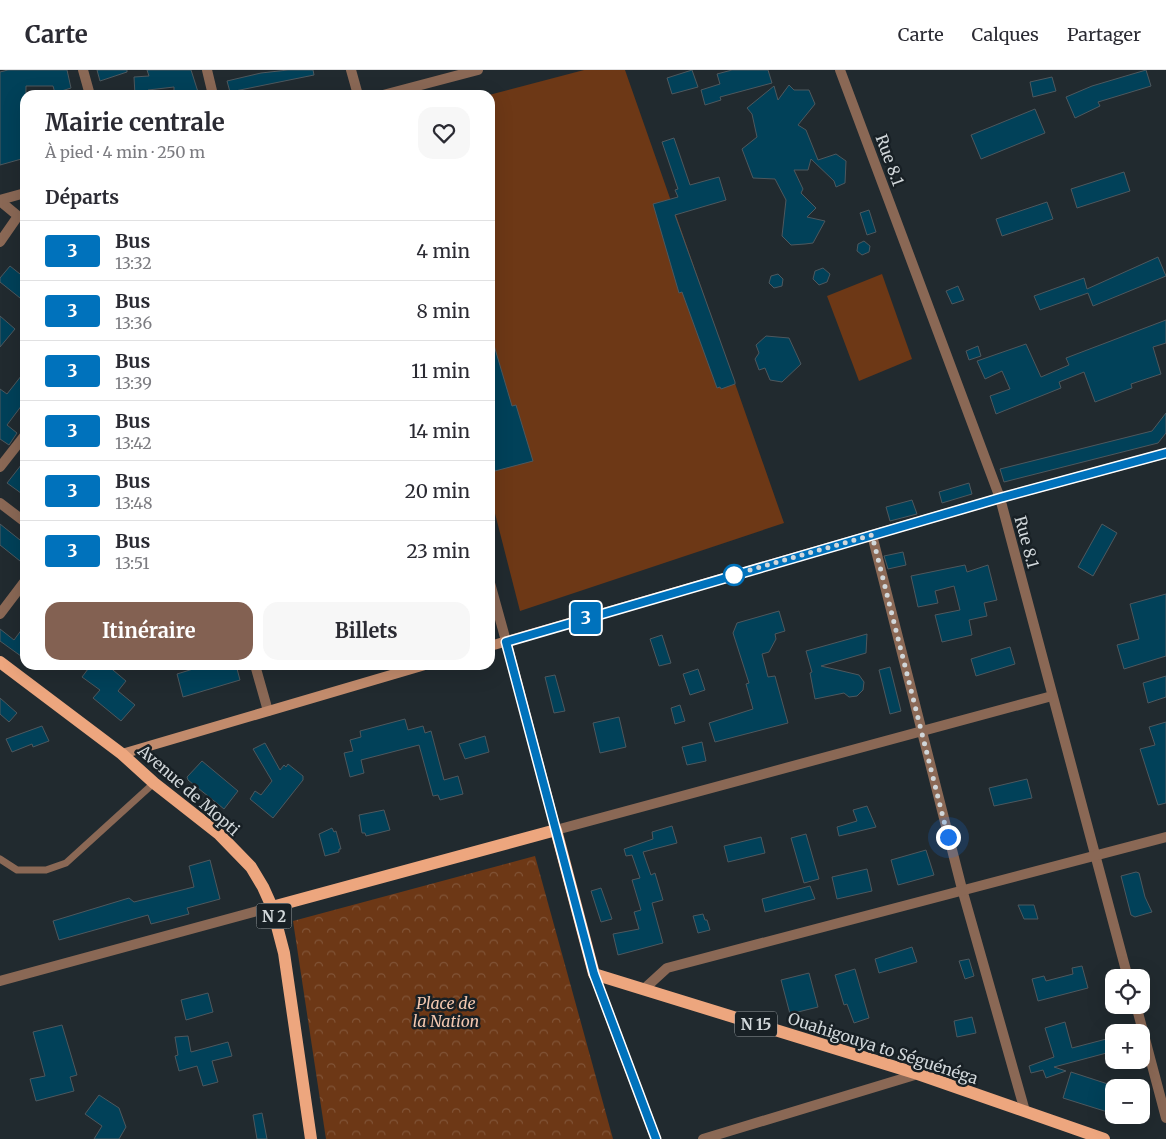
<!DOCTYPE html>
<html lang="fr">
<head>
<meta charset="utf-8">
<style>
	:root { --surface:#fff; --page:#f7f7f7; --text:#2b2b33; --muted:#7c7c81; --line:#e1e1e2; --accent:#836152 }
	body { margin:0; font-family:Merriweather,serif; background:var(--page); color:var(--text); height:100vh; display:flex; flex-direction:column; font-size:19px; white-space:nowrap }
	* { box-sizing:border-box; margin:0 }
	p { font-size:16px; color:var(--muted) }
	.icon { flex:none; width:28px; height:28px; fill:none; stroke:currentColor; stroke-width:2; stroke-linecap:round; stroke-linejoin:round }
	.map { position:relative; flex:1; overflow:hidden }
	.side { position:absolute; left:20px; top:20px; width:475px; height:580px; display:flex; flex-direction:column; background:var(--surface); border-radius:15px; box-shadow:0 5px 20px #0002 }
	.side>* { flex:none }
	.badge { padding:0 10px; border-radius:4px; font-size:18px; line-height:32px }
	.controls { position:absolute; left:1105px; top:899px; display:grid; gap:10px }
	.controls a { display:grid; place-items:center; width:45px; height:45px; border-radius:10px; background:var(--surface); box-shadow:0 5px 20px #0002; font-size:25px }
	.you { position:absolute; width:25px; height:25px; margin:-12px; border:4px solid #fff; border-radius:50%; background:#1a73e8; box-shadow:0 0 0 8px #1a73e833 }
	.map>.badge { position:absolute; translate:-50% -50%; box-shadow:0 0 0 2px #fff }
	h2 { padding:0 25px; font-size:19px; line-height:45px }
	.round { display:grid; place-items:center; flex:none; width:52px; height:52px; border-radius:15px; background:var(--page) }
	.head { display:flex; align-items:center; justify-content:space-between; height:85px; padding:0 25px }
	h1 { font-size:24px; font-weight:700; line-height:38px }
	.cta { display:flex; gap:10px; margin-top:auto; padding:10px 25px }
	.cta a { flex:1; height:58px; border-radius:15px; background:var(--accent); color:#fff; font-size:20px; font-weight:700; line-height:58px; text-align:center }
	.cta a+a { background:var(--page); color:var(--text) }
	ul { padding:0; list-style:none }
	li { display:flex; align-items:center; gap:15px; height:60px; padding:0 25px; border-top:1px solid var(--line) }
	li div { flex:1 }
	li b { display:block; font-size:19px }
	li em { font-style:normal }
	li .badge { min-width:55px; font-weight:700; text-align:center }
	header { display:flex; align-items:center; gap:30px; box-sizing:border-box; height:70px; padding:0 25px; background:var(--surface); border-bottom:1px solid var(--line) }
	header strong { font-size:24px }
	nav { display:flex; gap:28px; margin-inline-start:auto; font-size:18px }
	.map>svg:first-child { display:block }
	.park { fill:url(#park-crowns) }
	.pitch { fill:#6d3816 }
	.building { fill:#014159; stroke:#4e585e }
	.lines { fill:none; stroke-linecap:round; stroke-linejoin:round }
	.service { stroke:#8a6855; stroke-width:7 }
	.minor { stroke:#8a6855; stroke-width:10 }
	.tertiary { stroke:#8a6855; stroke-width:10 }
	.secondary { stroke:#c28b6c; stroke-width:10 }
	.primary { stroke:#eda67e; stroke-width:12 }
	.line-casing { stroke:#fff; stroke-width:11 }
	.line { stroke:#0072bc; stroke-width:8 }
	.walk { stroke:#d1d7da; stroke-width:5; stroke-dasharray:0 9 }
	.stop-dot { fill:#fff; stroke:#0072bc; stroke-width:2.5 }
	.labels { text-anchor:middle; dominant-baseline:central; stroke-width:5; stroke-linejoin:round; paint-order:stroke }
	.shield { fill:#182025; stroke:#9aa0a4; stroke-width:1 }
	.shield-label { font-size:15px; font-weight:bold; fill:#d1d7da }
	.street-label { font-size:16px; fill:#d1d7da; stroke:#182025 }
	.park-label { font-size:16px; font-style:italic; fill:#f2c7af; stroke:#182025 }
</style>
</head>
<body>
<header>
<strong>Carte</strong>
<nav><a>Carte</a><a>Calques</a><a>Partager</a></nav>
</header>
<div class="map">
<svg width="1166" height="1069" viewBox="0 0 1166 1069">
	<defs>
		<pattern id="park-crowns" width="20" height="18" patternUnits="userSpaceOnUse" patternTransform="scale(1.25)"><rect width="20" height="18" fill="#6d3816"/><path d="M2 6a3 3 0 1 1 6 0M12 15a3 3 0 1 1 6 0" fill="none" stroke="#815437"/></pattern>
	</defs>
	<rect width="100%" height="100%" fill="#212a2f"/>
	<path class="park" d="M535,786l78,283h-287l-33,-218z"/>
	<g class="pitch">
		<path d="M584,0h41l159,453 -264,88 -30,-117v-14l5,-6 -5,-16 -1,-363z"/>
		<path d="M882,204l30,85 -53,22 -32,-85z"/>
	</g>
	<g class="building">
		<path d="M8,0h59l4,18 -16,5 -2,-7h-27l-1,72 -25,7v-93z"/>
		<path d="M97,0h30v2l-27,9z"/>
		<path d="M147,0h44l8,25h-25v-8l-26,3v5h-13l-1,-18 15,-1z"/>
		<path d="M288,0h25l1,5 -84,17 -3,-11 34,-8z"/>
		<path d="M692,0l6,17 -26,7 -5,-16z"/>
		<path d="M732,0h36l4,13 -52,14 1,3 -16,5 -4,-15 19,-6 -3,-10z"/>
		<path d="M1146,0l5,16 -53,16 2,4 -25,12 -9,-21 26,-11z"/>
		<path d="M1052,7l4,14 -23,6 -3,-15z"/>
		<path d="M789,15l5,5h15l6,14 -17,21 8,5 12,30 18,-6 10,7 -1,22 -9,4 -2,-6 -23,-22 -3,11h-14l9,19 -2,4 15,15 -9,9 18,4 -12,22 -8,1 -14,1 -9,-9 4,-36 -11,-21 -22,-1 -11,-29 15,-12 -5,-23 -5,-6 27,-22 4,14z"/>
		<path d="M1035,39l10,24 -64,26 -10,-24z"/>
		<path d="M674,68l16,47 29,-8 7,23 -51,15 60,167v2l-14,5 -1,-2 -3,1 -35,-96 -3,1 -26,-89 25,-7 -3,-7 3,-1 -16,-47z"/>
		<path d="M1124,102l6,19 -53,17 -6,-19z"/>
		<path d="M1047,132l6,17 -51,17 -6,-17z"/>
		<path d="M869,140l7,22 -9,3 -7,-22z"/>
		<path d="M864,171l6,5 -1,6 -7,3 -5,-4 1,-7z"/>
		<path d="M1158,187l8,19 -73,30 -5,-13 -48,17 -6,-14 50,-18 3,11z"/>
		<path d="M10,196l15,12v24l-25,-20v-4z"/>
		<path d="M823,198l7,6 -3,8 -8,3 -6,-6 2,-8z"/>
		<path d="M778,204l5,5 -1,7 -8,2 -5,-5 2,-7z"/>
		<path d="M958,216l6,14 -12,4 -6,-13z"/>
		<path d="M0,246l15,13 -15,18z"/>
		<path d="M1166,250v23l-13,4 8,27 -30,10 1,4 -37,14 -11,-30 -25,10 2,6 -65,26 -6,-18 20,-7 -8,-18 -17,8 -8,-18 49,-17 15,33 28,-12 -3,-7z"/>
		<path d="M766,266l23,2 12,26 -19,18 -12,-2 -5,-12 -6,2 -4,-11 4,-6 -3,-8z"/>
		<path d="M493,272l19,64 4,-1 17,56 -38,10 -5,-18v-110z"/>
		<path d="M978,276l3,10 -12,4 -3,-9z"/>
		<path d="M25,301v30l-18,24 10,8 -8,12 -9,-6v-50l7,5z"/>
		<path d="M1166,343v20l-8,10 -154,39 -4,-13 152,-38z"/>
		<path d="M25,390v36l-18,-13z"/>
		<path d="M969,413l3,11 -30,9 -3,-11z"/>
		<path d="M912,430l5,14 -27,7 -4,-14z"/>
		<path d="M0,454l25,20v21l-25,-20z"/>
		<path d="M1102,454l15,9 -24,43 -15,-9z"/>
		<path d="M903,482l3,13 -18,4 -4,-13z"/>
		<path d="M965,495l2,7 21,-7 9,35 -13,3 3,13 -18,4 3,15 -30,7 -7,-27 25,-5 -6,-24 -19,5 3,12 -20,4 -7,-31z"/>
		<path d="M1166,524v62l-42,13 -7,-24 22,-6 -9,-35z"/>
		<path d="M779,541l6,20 -10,3 1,5 -7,13 -7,2 6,23 7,-1 13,47 -73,19 -6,-19 44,-14 -7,-25 3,-1 -16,-50 4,-10z"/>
		<path d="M25,555v34l-25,-18v-12l14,11z"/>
		<path d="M867,564l-1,19 -45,13 38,9 5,7 -1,8 -6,6 -8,1 -5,-4 -29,6 -5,-26 2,-1 -6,-21z"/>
		<path d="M662,565l9,28 -12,3 -9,-27z"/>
		<path d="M1010,577l5,17 -39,12 -5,-17z"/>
		<path d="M91,595h16l19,16 -8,10 17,14 -14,16 -28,-23 7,-8 -18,-13z"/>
		<path d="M206,595h30l4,15 -57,17 -6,-23z"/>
		<path d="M890,597l11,44 -11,3 -11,-44z"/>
		<path d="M698,599l7,21 -15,5 -7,-21z"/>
		<path d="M555,605l10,36 -11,2 -9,-36z"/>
		<path d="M1166,606v21l-18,6 -5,-20z"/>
		<path d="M0,628l17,15 -8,9 -9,-8z"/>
		<path d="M680,635l5,16 -10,3 -4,-16z"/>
		<path d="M619,647l7,30 -26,6 -7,-30z"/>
		<path d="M405,649l3,11 15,-4 2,7 6,-2 13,49 14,-4 5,18 -23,6 -2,-5 -5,1 -14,-51 -58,15 3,13 -14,4 -6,-24 9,-2 -3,-11 11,-3 -1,-6z"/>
		<path d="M1166,652v81l-8,2 -18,-56 15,-4 -6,-18z"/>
		<path d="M42,656l7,15 -16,6 -1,-3 -20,8 -6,-13z"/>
		<path d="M485,666l4,16 -24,7 -6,-15z"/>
		<path d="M702,672l4,19 -19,4 -5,-18z"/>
		<path d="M265,673l15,27 4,-5 2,2 2,-3 15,12v4l-30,38 -23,-19 5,-8 6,4 11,-14 -19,-32z"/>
		<path d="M202,691l36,30 -14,18 -36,-29 -1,-3z"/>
		<path d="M1027,709l5,19 -38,8 -5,-18z"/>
		<path d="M867,736l9,21 -37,9 -2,-9 20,-6 -4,-11z"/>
		<path d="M384,740l6,20 -24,6 -1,-3h-3l-3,-18z"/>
		<path d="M672,756l5,17 -34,9 8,23 4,-2 8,27 -11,3 11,40 -45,12 -5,-21 26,-5 -5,-17 7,-2 -9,-30 8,-2 -8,-23 -6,1 -2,-7 29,-10 -1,-7z"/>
		<path d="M332,758l2,4 2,-1 5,18h-2v3l-14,4 -6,-22z"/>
		<path d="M806,764l13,45 -15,4 -13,-45z"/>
		<path d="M761,767l4,16 -37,9 -4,-16z"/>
		<path d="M926,780l8,25 -36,10 -7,-25z"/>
		<path d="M210,790l10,39 -33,9 2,6 -38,10 -3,-9 -89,25 -6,-19 76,-23 5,4 60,-15 -5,-21z"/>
		<path d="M867,799l5,22 -35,8 -5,-22z"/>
		<path d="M1136,802l3,1 6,24 7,15 -17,5 -4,-2 -10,-39z"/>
		<path d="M810,816l5,13 -50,13 -3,-13z"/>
		<path d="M601,818l11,31 -11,3 -10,-31z"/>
		<path d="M1018,835h16l4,14h-14z"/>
		<path d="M703,844l2,6h2l3,10 -12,3 -5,-17z"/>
		<path d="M912,877l5,15 -38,11 -4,-14z"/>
		<path d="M969,889l5,17 -9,3 -6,-18z"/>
		<path d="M1082,896l6,22 -50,13 -6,-22 12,-3 2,5 27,-7 -1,-6z"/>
		<path d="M855,899l14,49 -15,5 -7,-19 -3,1 -9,-30z"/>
		<path d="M809,903l9,34 -28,7 -9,-34z"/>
		<path d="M208,923l5,19 -27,8 -5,-20z"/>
		<path d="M972,947l4,16 -19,4 -3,-16z"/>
		<path d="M1065,952l7,26 42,-11v14l-60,16 12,4 -20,7 -3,-8 -12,3 -2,-7 25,-9 -9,-29z"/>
		<path d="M62,955l15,50 -7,2 4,14 -38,10 -6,-22 15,-3 -12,-44z"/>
		<path d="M188,966l3,16 37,-10 4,14 -20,5 6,21 -15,4 -6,-20 -18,5 -4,-15 3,-1 -3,-18z"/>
		<path d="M1071,1002l43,14v28l-51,-16z"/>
		<path d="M99,1025l20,13 7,19 -7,12h-25l8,-13 -17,-12z"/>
		<path d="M262,1043l5,26h-10l-4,-24z"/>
	</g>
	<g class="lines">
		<path class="service" d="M0,789l17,11h29l20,-7 88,-80"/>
		<g class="minor">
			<path d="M83,0l7,25"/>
			<path d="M207,0l6,25"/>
			<path d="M840,0l160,428 128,480"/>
			<path d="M0,131l18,15 -18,26"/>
			<path d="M0,397l25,-32"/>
			<path d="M0,433l25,19"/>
			<path d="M872,465l90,354 63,222"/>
			<path d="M0,544l25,-33"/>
			<path d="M255,595l13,46"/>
			<path d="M556,760l496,-134"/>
			<path d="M0,911l272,-74"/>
			<path d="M644,919l23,-21 499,-131"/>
			<path d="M1136,935l30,113"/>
			<path d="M703,1069l215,-65"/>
		</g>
		<g class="tertiary">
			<path d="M351,0l7,25"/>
			<path d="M383,25l95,-25"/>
			<path d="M0,130l25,-7"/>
			<path d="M490,513l16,58"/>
		</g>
		<g class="secondary">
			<path d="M506,571l50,189"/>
			<path d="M490,576l510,-148 166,-45"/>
			<path d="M122,684l303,-89"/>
			<path d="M594,904l62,165"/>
		</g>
		<g class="primary">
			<path d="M0,592l122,92 32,29 65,51 32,33 12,20 9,20 12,46 27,186"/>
			<path d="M272,837l284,-77 38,144 324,100 186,65"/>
		</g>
	</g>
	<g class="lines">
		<g class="line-casing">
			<path id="line" d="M656,1069l-62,-165 -88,-332 494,-144 166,-45"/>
		</g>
		<use href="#line" class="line"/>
		<path class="walk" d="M734,505l-5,1 143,-41 76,302"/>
	</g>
	<circle class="stop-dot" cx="734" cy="505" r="10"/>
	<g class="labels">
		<g class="shield">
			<rect x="256.5" y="833.5" width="35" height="25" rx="4"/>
			<rect x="735" y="941.5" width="42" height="25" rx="4"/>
		</g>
		<g class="shield-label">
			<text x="274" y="846">N 2</text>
			<text x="756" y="954">N 15</text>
		</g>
		<g class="street-label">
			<text transform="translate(890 90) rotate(70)">Rue 8.1</text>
			<text transform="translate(1027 472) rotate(75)">Rue 8.1</text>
			<text transform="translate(189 720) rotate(41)">Avenue de Mopti</text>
			<text transform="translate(883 978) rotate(18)">Ouahigouya to Séguénéga</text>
		</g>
		<g class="park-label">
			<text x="446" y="933">Place de<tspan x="446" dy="18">la Nation</tspan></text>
		</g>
	</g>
</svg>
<div class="controls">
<a><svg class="icon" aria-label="locate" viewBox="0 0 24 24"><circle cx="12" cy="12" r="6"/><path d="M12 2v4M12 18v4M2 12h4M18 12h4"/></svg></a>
<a>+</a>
<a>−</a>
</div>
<div class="you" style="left:948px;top:767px"></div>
<b class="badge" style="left:586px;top:548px;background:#0072bc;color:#fff">3</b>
<section class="side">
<div class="head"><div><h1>Mairie centrale</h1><p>À pied · 4 min · 250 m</p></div><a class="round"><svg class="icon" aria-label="heart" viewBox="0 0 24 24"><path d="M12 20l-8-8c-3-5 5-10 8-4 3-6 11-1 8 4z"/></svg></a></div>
<h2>Départs</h2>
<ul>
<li><span class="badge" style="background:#0072bc;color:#fff">3</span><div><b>Bus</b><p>13:32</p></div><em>4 min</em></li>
<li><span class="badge" style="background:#0072bc;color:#fff">3</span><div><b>Bus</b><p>13:36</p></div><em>8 min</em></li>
<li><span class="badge" style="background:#0072bc;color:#fff">3</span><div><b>Bus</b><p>13:39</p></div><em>11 min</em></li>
<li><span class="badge" style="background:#0072bc;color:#fff">3</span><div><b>Bus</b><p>13:42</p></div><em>14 min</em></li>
<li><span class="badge" style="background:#0072bc;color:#fff">3</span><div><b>Bus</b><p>13:48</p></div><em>20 min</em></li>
<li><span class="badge" style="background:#0072bc;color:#fff">3</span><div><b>Bus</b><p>13:51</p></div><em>23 min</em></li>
</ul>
<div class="cta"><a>Itinéraire</a><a>Billets</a></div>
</section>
</div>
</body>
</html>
